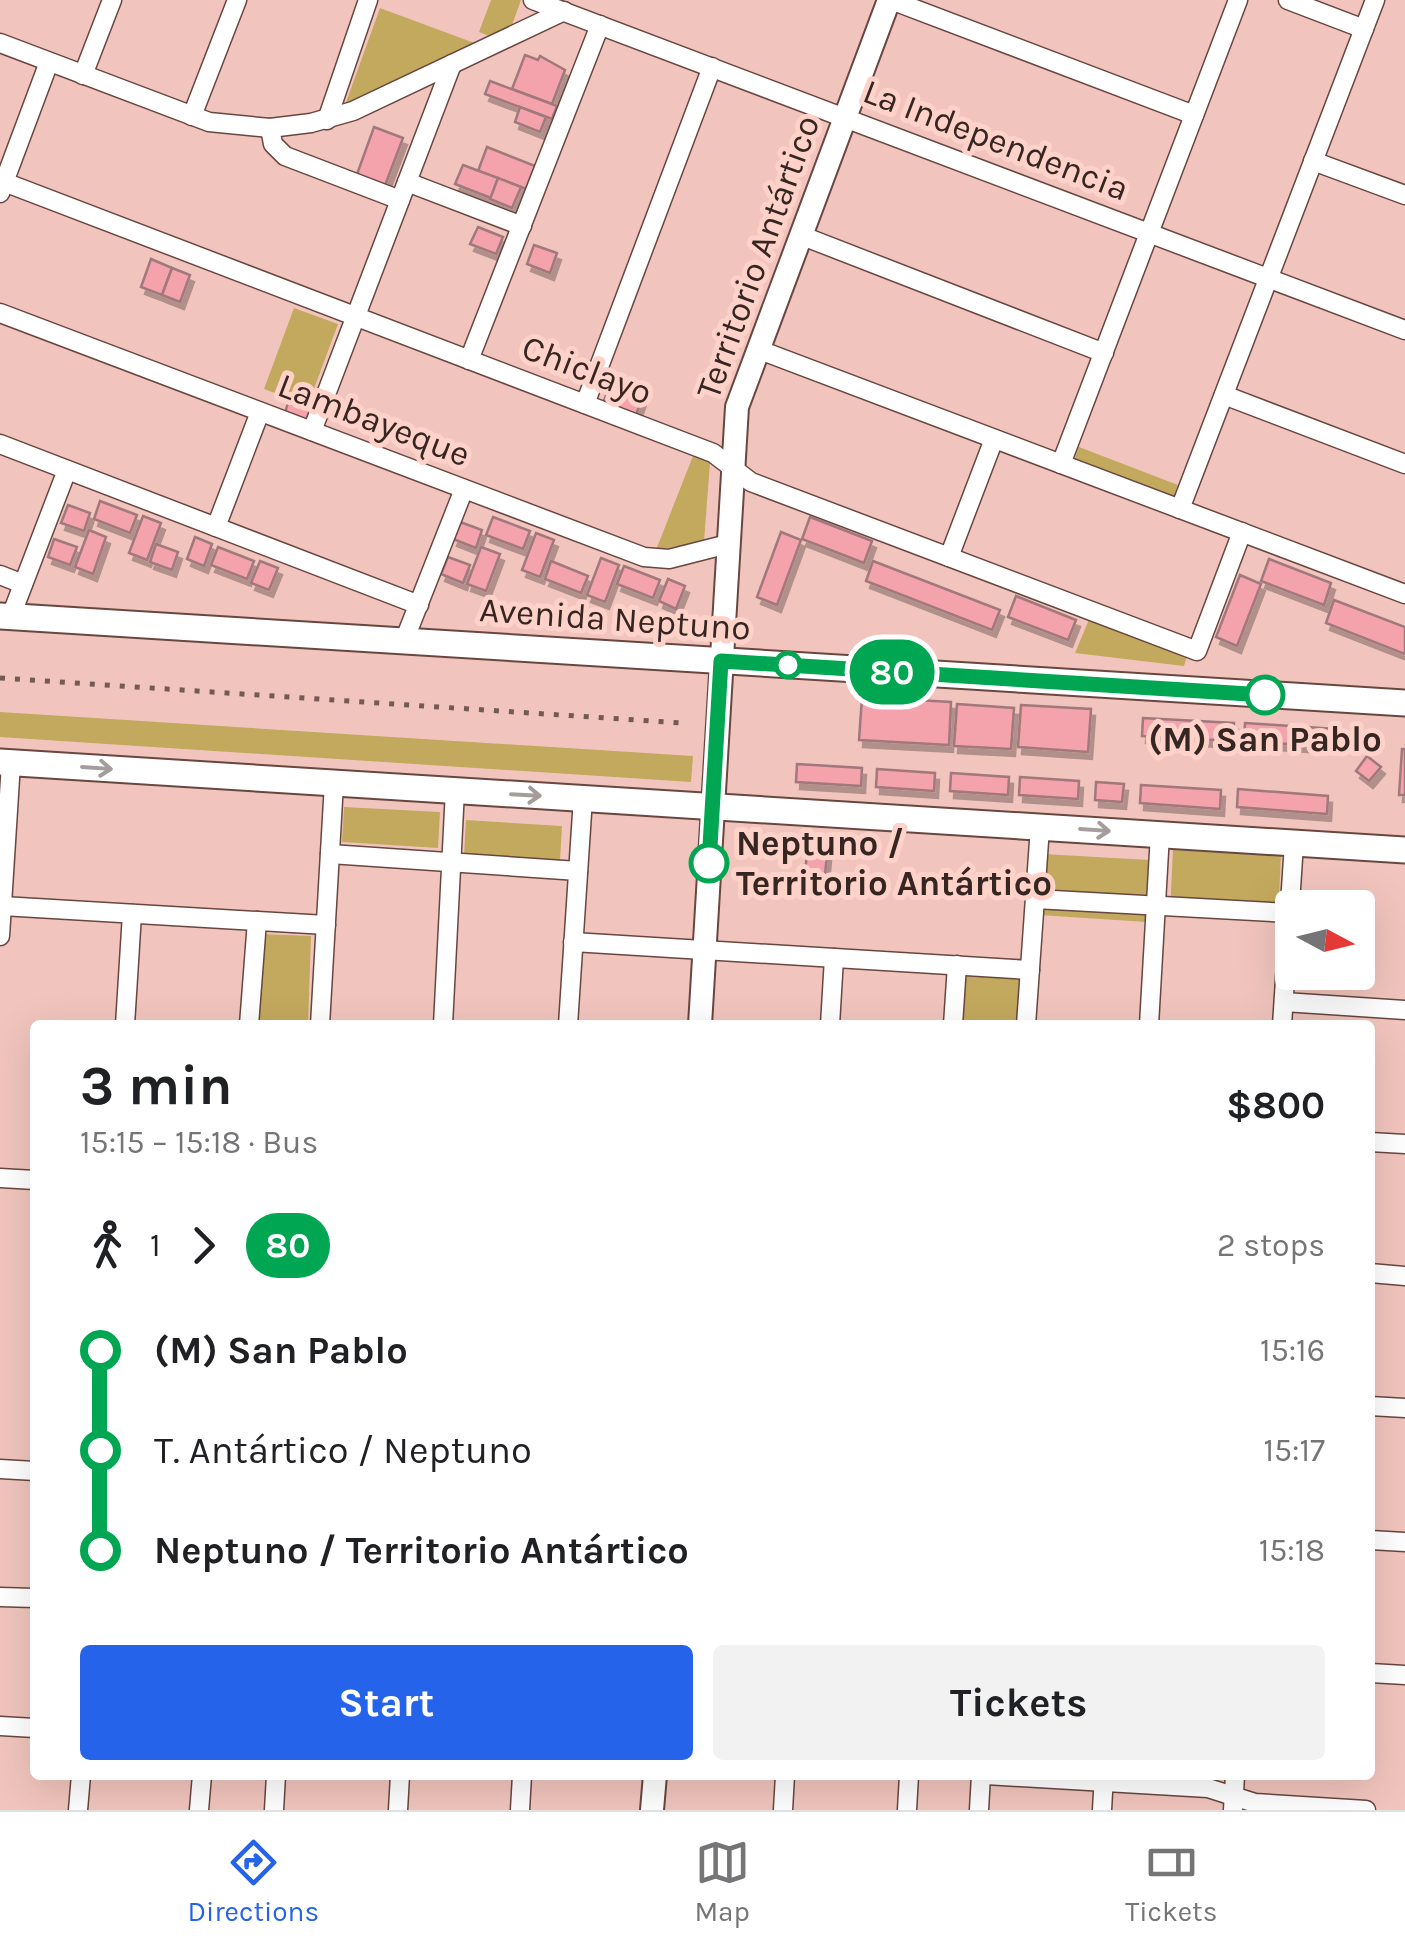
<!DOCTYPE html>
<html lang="en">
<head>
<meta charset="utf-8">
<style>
	:root { --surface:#fff; --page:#f2f2f2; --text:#202124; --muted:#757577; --line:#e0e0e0; --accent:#2563eb }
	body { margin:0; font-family:Karla,sans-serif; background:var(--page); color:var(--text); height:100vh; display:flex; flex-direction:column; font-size:38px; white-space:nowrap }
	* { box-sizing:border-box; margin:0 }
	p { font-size:32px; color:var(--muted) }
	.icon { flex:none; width:55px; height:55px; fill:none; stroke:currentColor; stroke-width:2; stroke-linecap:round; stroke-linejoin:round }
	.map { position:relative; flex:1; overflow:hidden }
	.sheet { position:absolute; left:30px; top:1020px; width:1345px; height:760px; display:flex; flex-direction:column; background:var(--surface); border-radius:10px; box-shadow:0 10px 40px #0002 }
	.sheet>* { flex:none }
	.badge { padding:0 20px; border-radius:32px; font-size:35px; line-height:65px }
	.needle { width:65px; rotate:97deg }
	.fabs { position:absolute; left:1275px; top:890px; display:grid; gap:20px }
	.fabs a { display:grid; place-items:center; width:100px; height:100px; border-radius:10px; background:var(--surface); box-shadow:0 10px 40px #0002; font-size:50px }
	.map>.badge { position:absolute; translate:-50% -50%; box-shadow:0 0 0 5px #fff }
	.legs { display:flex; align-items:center; gap:15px; height:110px; padding:0 50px; font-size:32px }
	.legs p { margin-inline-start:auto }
	.summary { display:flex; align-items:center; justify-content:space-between; height:170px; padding:0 50px }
	h1 { font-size:55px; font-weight:700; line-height:75px }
	.cta { display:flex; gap:20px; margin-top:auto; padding:20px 50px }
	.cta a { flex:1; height:115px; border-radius:10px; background:var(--accent); color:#fff; font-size:40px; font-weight:700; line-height:115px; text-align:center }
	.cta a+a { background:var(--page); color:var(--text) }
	ul { padding:0 50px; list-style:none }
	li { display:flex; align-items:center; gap:35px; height:100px; font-size:38px }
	li i { display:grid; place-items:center; width:15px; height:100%; margin:0 12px; background:currentColor }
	li i::after { content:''; width:25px; height:25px; margin:-12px; border:8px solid; border-radius:50%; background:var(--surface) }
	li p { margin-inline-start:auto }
	li:first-child i { background:linear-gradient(#0000 50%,currentColor 0) }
	li:last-child i { background:linear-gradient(currentColor 50%,#0000 0) }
	.dock { display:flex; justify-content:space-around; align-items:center; height:140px; border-top:2px solid var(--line); background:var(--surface); font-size:28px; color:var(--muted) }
	.dock a { display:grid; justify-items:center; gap:5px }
	.dock .current { color:var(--accent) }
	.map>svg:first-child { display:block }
	.green { fill:#c3a95d }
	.building { fill:#f4a2ac; stroke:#a1787c; stroke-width:2.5; filter:url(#shadow) }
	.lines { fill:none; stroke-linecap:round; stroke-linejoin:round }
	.minor-casing { stroke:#69463f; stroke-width:21 }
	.tertiary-casing { stroke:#69463f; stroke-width:26 }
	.secondary-casing { stroke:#69463f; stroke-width:29 }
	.minor { stroke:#fff; stroke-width:18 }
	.tertiary { stroke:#fff; stroke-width:22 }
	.secondary { stroke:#fff; stroke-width:25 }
	.rail { stroke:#735a55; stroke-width:5; stroke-dasharray:5 10; stroke-linecap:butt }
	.oneway { stroke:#a59d9c }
	.line-1-casing { stroke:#fff; stroke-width:22 }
	.line-1 { stroke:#00a651; stroke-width:15 }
	.stop-1-dot { fill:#fff; stroke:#00a651; stroke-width:5 }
	.labels { text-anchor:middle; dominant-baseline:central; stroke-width:10; stroke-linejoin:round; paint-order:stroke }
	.street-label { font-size:35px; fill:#362622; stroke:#fed2c9 }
	.stop-label { font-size:35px; font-weight:bold; fill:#362622; stroke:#fed2c9 }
</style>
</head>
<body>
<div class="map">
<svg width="1405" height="1810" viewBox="0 0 1405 1810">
	<defs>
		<filter id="shadow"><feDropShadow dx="4" dy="7" stdDeviation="0" flood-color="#0004"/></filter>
	</defs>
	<rect width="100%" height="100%" fill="#f1c5bd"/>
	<g class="green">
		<path d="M491,0h30l-9,25 -23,11 -10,-4z"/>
		<path d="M380,8l97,36 -132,61z"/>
		<path d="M294,308l44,16 -30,81 -44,-16z"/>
		<path d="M1079,447l99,38 -6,16 -99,-37z"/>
		<path d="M693,456l17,6 -6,80 -48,8z"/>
		<path d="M1090,617l97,39 -3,10 -109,-13z"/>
		<path d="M0,712l693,44 -2,26 -691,-45z"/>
		<path d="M344,807l96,5 -2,36 -96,-6z"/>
		<path d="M466,820l96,6 -2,35 -96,-5z"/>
		<path d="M1173,849l108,7 -3,61 -108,-6z"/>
		<path d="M1043,854l107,6 -3,62 -108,-7z"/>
		<path d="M262,934l49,2 -3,89h-50z"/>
		<path d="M965,971l56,6 -3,48h-56z"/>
	</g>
	<g class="building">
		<path d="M525,55l13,5 2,-4 25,14 -13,34 -40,-15z"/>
		<path d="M490,81l67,25 -5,13 -67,-25z"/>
		<path d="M520,107l26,10 -6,15 -25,-10z"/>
		<path d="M374,127l29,11 -19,50 -28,-11z"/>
		<path d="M487,147l48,19 -9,23 -48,-18z"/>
		<path d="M463,165l35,13 -7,20 -36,-14z"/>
		<path d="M498,178l23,9 -9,21 -22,-9z"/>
		<path d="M478,227l25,10 -7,17 -26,-10z"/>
		<path d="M534,245l23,8 -7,20 -23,-9z"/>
		<path d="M151,259l21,9 -10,27 -21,-8z"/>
		<path d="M172,268l18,7 -10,27 -18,-7z"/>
		<path d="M613,378l32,12 -9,25 -33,-12z"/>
		<path d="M288,403l22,7 -3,11 -22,-8z"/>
		<path d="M100,501l37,14 -7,18 -36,-14z"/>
		<path d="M68,505l22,8 -6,18 -23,-8z"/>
		<path d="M143,516l18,7 -14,37 -18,-7z"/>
		<path d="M493,517l37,14 -7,18 -37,-14z"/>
		<path d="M810,517l62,24 -8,22 -62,-24z"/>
		<path d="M460,522l22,8 -6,18 -23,-9z"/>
		<path d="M89,530l17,7 -13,37 -18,-7z"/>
		<path d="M781,532l20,8 -24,65 -20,-8z"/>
		<path d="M536,533l18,7 -14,37 -18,-7z"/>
		<path d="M195,537l17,7 -8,22 -17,-7z"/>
		<path d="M54,539l23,8 -7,18 -22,-8z"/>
		<path d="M156,544l22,8 -6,18 -22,-8z"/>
		<path d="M218,547l36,14 -7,18 -36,-14z"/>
		<path d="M481,547l19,7 -14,37 -19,-7z"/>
		<path d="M448,557l22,8 -7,18 -22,-9z"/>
		<path d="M601,558l18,7 -14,37 -18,-7z"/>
		<path d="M1269,559l62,24 -7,22 -63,-24z"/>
		<path d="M260,561l18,7 -9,22 -18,-7z"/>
		<path d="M551,561l37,15 -7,17 -36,-14z"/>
		<path d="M873,561l127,49 -8,20 -126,-49z"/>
		<path d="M624,566l36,14 -7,18 -36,-14z"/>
		<path d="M1240,575l21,9 -24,62 -21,-9z"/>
		<path d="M668,579l17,7 -9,23 -17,-8z"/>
		<path d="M1016,596l60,24 -8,20 -60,-23z"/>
		<path d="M1334,600l71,27v27l-79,-31z"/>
		<path d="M862,697l89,5 -2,43 -90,-5z"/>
		<path d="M957,704l57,4 -3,41 -57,-3z"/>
		<path d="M1021,705l70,4 -3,43 -70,-5z"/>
		<path d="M1143,718l91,5 -1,18 -91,-5z"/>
		<path d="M1245,723l90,6 -1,18 -90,-6z"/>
		<path d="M1402,749h3v46h-6z"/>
		<path d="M1367,756l14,11 -12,14 -13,-10z"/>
		<path d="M797,764l65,4 -1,18 -65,-4z"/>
		<path d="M877,769l58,4 -1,18 -58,-4z"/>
		<path d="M951,773l58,4 -1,18 -58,-4z"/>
		<path d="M1020,777l59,4 -1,18 -59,-4z"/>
		<path d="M1096,782l28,2 -2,18 -27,-2z"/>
		<path d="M1141,785l80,5 -1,19 -80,-6z"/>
		<path d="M1238,789l90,7 -1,18 -90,-7z"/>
		<path d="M808,843l20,1 -3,31 -20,-2z"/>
	</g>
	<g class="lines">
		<g class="minor-casing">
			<g id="minor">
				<path d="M533,0l872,330"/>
				<path d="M891,0l303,115"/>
				<path d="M1288,0l76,29"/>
				<path d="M0,43l209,79 61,6 41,-5 42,-12 211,-100"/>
				<path d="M83,75l29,-75"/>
				<path d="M192,116l45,-116"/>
				<path d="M327,120l41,-120"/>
				<path d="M270,128l3,16 12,12 115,44"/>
				<path d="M1313,161l92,34"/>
				<path d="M4,182l709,271 38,29 446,169 45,-119"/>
				<path d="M407,182l115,44"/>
				<path d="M0,193l49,-131"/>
				<path d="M800,235l304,118"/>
				<path d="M0,313l644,244 25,2 59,-15"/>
				<path d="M757,349l648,245"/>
				<path d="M469,360l131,-335"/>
				<path d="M1224,395l181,69"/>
				<path d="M585,404l127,-337"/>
				<path d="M312,431l140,-367"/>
				<path d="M0,444l419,161"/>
				<path d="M1061,464l177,-464"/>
				<path d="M1180,509l195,-509"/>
				<path d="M216,527l44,-115"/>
				<path d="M949,557l45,-118"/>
				<path d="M0,575l23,9"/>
				<path d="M11,616l56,-146"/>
				<path d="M404,641l60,-152"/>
				<path d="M330,854l248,17"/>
				<path d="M1035,899l254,14"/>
				<path d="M2,906l324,19"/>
				<path d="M0,936l11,-173"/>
				<path d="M573,942l457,28"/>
				<path d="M1284,1002l121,8"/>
				<path d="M125,1025l7,-111"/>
				<path d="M249,1025l8,-104"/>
				<path d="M320,1025l14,-242"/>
				<path d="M443,1025l12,-235"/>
				<path d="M568,1025l15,-227"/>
				<path d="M830,1025l4,-67"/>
				<path d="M953,1025l4,-60"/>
				<path d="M1026,1025l14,-198"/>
				<path d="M1149,1025l11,-191"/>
				<path d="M1282,1025l12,-182"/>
				<path d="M1370,1142l35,2"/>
				<path d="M0,1178l35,2"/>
				<path d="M1370,1273l35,3"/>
				<path d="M1370,1406l35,2"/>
				<path d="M0,1469l35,2"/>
				<path d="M1370,1540l35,2"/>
				<path d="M0,1597l35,1"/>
				<path d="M1370,1673l35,2"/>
				<path d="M0,1726l35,2"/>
				<path d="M986,1775l222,13 47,15 111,7"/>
				<path d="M78,1810l3,-35"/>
				<path d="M199,1810l3,-35"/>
				<path d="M274,1810l2,-35"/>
				<path d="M398,1810l2,-35"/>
				<path d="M520,1810l2,-35"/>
				<path d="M783,1810l2,-35"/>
				<path d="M907,1810l2,-35"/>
				<path d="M979,1810l2,-35"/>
				<path d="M1102,1810l2,-35"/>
				<path d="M1233,1810l2,-35"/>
			</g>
		</g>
		<g class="tertiary-casing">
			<g id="tertiary">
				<path d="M700,1025l37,-618 152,-407"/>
				<path d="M652,1810l3,-35"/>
			</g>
		</g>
		<g class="secondary-casing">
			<g id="secondary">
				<path d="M0,616l1405,87"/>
				<path d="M0,762l1405,88"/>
			</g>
		</g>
		<use href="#minor" class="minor"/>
		<use href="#tertiary" class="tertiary"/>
		<use href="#secondary" class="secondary"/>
		<path class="rail" d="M0,678l682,45"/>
	</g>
	<defs><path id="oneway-shaft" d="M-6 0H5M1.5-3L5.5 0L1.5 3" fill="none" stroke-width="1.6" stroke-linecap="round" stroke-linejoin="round" transform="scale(2.5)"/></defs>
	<g class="oneway">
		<use href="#oneway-shaft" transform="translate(97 768) rotate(4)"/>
		<use href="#oneway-shaft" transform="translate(526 795) rotate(3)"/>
		<use href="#oneway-shaft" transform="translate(1095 830) rotate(4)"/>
	</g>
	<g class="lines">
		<g class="line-1-casing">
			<path id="line-1" d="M709,863l12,-202 544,34"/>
		</g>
		<use href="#line-1" class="line-1"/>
	</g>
	<g class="stop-1-dot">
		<circle cx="788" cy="665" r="12"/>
		<circle cx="1265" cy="695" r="18"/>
		<circle cx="709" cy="863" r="18"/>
	</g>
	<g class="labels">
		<g class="street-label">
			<text transform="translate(996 140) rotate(21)">La Independencia</text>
			<text transform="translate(758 257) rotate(-70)">Territorio Antártico</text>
			<text transform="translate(587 370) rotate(21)">Chiclayo</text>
			<text transform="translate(374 420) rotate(21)">Lambayeque</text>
			<text transform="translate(615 619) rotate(4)">Avenida Neptuno</text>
		</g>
		<g class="stop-label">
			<text x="1265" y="739">(M) San Pablo</text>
			<text x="736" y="843" text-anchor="start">Neptuno /<tspan x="736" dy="40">Territorio Antártico</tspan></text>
		</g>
	</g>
</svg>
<div class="fabs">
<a><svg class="needle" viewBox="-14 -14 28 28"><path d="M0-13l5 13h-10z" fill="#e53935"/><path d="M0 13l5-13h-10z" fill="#757577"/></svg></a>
</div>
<b class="badge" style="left:892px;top:672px;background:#00a651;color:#fff">80</b>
<section class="sheet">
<div class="summary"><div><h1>3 min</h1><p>15:15 – 15:18 · Bus</p></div><b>$800</b></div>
<div class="legs"><svg class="icon" aria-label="walk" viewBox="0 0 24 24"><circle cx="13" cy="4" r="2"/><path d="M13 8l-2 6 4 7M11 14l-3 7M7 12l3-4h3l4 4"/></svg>1<svg class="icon" aria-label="forward" viewBox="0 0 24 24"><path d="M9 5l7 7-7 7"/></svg><b class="badge" style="background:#00a651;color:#fff">80</b><p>2 stops</p></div>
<ul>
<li><i style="color:#00a651"></i><b>(M) San Pablo</b><p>15:16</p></li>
<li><i style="color:#00a651"></i><span>T. Antártico / Neptuno</span><p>15:17</p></li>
<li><i style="color:#00a651"></i><b>Neptuno / Territorio Antártico</b><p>15:18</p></li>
</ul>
<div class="cta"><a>Start</a><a>Tickets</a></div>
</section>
</div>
<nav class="dock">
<a class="current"><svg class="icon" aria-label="directions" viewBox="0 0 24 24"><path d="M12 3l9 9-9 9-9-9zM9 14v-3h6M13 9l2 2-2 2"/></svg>Directions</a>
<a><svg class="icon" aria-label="map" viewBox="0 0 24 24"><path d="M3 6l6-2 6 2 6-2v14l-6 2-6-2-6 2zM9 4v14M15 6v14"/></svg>Map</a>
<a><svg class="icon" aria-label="tickets" viewBox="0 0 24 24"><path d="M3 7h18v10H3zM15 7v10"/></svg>Tickets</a>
</nav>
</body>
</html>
